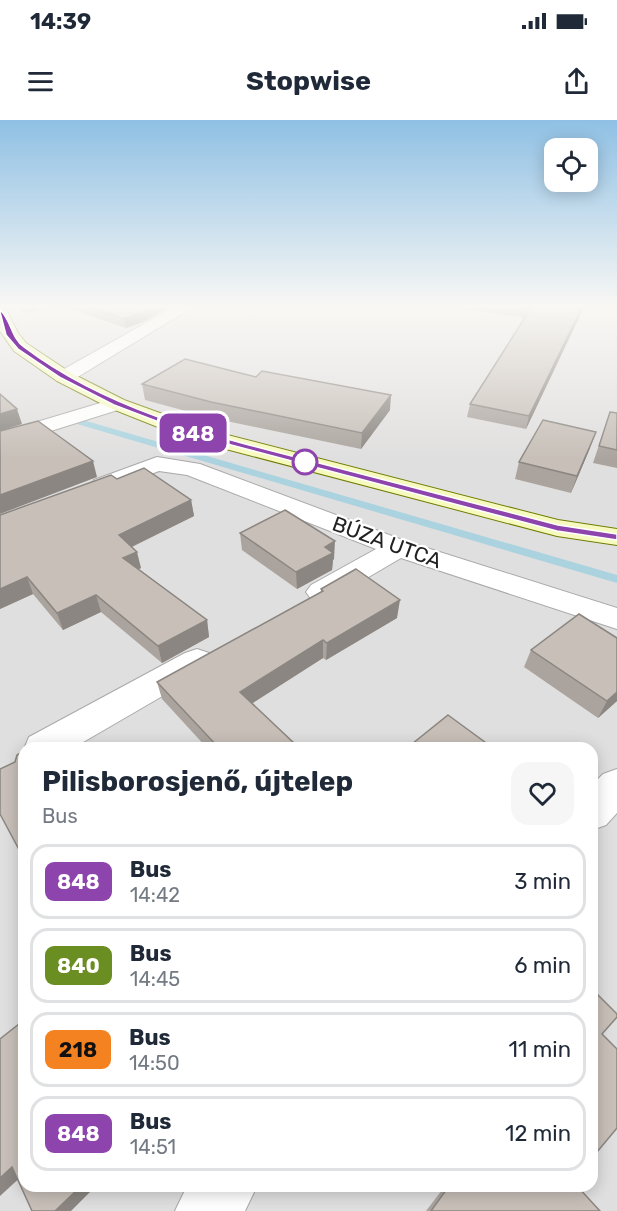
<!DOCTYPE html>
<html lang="en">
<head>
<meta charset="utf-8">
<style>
	:root { --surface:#fff; --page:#f6f6f7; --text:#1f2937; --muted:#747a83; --line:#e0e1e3 }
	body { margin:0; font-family:Rubik,sans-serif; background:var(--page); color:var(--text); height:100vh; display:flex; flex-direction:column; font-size:22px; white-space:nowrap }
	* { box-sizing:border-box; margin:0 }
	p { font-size:20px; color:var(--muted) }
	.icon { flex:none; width:33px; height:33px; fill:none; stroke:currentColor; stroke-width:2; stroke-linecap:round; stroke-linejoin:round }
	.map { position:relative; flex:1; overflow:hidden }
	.details { position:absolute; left:18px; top:622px; width:580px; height:450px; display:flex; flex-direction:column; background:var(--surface); border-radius:18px; box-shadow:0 3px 15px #0003 }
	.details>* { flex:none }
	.badge { padding:0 12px; border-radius:9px; font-size:21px; line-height:39px }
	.fabs { position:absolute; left:544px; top:18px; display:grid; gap:12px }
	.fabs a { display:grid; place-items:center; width:54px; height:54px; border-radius:12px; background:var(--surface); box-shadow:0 3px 15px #0003; font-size:30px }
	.map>.badge { position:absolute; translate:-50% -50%; box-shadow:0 0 0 3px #fff }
	.round { display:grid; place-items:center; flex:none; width:63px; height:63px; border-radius:18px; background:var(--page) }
	.summary { display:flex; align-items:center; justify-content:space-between; height:102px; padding:0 24px }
	h1 { font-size:28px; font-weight:700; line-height:45px }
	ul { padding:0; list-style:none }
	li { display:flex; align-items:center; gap:18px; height:75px; margin:0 12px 9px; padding:0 12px; border:3px solid var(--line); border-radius:18px }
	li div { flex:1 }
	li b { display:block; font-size:22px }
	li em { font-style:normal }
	li .badge { min-width:66px; font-weight:700; text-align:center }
	.status { display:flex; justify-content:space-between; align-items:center; height:42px; padding:0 30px; background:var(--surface); direction:ltr }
	.status svg { height:16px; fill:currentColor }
	header { display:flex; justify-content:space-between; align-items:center; height:78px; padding:0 24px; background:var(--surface); font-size:27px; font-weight:700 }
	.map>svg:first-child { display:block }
	.residential { fill:#e0dfdf; fill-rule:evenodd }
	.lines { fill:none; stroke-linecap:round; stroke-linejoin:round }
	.stream { fill:#aad3df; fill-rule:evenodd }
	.street-casing { stroke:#a9a9a9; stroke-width:2 }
	.secondary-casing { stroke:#707d05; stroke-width:2 }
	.street { fill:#fff; fill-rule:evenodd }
	.secondary { fill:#f7fabf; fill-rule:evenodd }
	.wall { fill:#aba49e }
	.shaded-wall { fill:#8b8681 }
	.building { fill:#c7bfb8; stroke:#8b8681; stroke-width:1.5 }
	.line { fill:#8e44ad; stroke:#fff; stroke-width:1.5 }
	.stop-dot { fill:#fff; stroke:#8e44ad; stroke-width:3 }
	.labels { text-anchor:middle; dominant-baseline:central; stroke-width:4.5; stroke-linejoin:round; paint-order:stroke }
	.street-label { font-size:21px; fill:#222; stroke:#fff }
</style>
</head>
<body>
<div class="status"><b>14:39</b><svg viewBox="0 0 49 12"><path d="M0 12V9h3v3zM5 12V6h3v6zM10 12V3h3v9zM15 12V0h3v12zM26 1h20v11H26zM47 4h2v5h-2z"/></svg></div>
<header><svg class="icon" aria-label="menu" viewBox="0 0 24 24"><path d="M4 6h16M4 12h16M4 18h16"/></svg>Stopwise<svg class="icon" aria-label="share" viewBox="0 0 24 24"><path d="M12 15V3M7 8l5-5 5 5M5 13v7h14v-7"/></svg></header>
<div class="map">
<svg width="617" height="1091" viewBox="0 0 617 1091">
	<rect width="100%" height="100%" fill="#f2efe9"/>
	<path class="residential" d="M0,187h617v904h-617zM24,628h568v438h-568z"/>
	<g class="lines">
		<path class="stream" d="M77,300h6l534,155v8l-540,-159z"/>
		<g class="street-casing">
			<g id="street">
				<path d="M174,187h19l-122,74h-14l-3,-4 3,-4z"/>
				<path d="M117,278l7,2 3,4 -3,4 -124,39v-14z"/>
				<path d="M157,337l43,7 208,78 209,66v21l-216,-71 -70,41 -10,3 -10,-3 -5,-7 5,-7 65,-36 -189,-74 -28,-4 -56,21 -9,-2 -3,-5 3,-5z"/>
				<path d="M197,529l12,4 4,8 -4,8 -136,79 -49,1 5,-12 156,-84z"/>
				<path d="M617,649v44l-11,12 -14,5v-45l11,-11z"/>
				<path d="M187,1066h70l-12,25h-70z"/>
			</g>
		</g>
		<g class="secondary-casing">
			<path id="secondary" d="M0,187l6,2 12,24 8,10 45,30 53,27 80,29 354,91 59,9v16l-60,-9 -369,-97 -78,-31 -53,-27 -43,-30 -14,-20z"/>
		</g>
		<use href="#street" class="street"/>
		<use href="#secondary" class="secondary"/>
	</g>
	<g class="wall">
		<path d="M15,187h38l-29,6z"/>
		<path d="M64,187h106l-27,15 -17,6z"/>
		<path d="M448,187h136l-58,122 -59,-12 3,-13 55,-86z"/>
		<path d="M142,264l248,26 -29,39 -149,-31 -67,-18z"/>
		<path d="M610,292l7,1v55l-24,-5z"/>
		<path d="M590,328l-19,45 -56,-14 4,-17z"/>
		<path d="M117,359l74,21 3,16 -62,31 9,21 -2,1 68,51 2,17 -47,26 -61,-51 -38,18 -30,-36 -33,15v-94z"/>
		<path d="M240,413l94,26 -1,1 -1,10 -35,19 -55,-39z"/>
		<path d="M321,469l76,29 -71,42 -3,-2 -71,45 45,45h-90l-45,-49 -5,-17 164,-90z"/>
		<path d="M617,518v63l-19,17 -74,-51 7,-17z"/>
		<path d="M445,1066h132l23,25h-174z"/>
	</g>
	<g class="shaded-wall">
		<path d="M22,187h31l-29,6z"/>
		<path d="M152,187h18l-27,15 -17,6 -2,-9z"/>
		<path d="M582,187h2l-58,122 3,-13z"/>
		<path d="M391,275l-1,15 -29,39 1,-16z"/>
		<path d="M17,289l5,15 -22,7v-17z"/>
		<path d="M596,312l-6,16 -19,45 6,-17z"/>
		<path d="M93,341l4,16 -97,37v-19z"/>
		<path d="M191,380l3,16 -71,35 -4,-16z"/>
		<path d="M335,421l-1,18 -1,1 -1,10 -35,19 -1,-17 29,-25z"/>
		<path d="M137,432l4,16 -13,6 -5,-16z"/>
		<path d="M27,457l6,17 -33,15v-20z"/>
		<path d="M96,475l5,17 -38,18 -6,-17z"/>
		<path d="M400,480l-3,18 -71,42 1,-17z"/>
		<path d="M207,500l2,17 -47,26 -4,-17z"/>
		<path d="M323,520v18l-81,52 -2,-18z"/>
		<path d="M617,572v9l-19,17 9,-17z"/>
		<path d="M12,1047l12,7 -24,22v-18z"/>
		<path d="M81,1066h15l-25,25h-16z"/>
	</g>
	<g class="building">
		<path d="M89,187h63l-10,5 -18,7z"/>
		<path d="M521,187h61l-53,109 -59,-12 61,-96z"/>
		<path d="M185,239l71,18 6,-6 129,24 -29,38 -151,-31 -69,-18z"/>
		<path d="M0,274l17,15 -17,5z"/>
		<path d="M610,292l7,1v37l-18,-4z"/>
		<path d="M543,300l53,12 -19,44 -58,-14z"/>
		<path d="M38,301l55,40 -93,34v-64z"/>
		<path d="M144,348l47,32 -72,35 18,17 -14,6 84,62 -49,26 -62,-51 -39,18 -30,-36 -27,12v-74l111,-40 6,4z"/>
		<path d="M285,390l50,31 -10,6 8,6 -37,19 -56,-39z"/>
		<path d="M356,449l44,31 -73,43 -4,-3 -83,52 57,54 -3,2h-75l-62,-66 166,-91 -2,-2z"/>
		<path d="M579,494l38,24v54l-10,9 -76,-51z"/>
		<path d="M448,595l45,33h-86z"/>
		<path d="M40,623l4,5h-15z"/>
		<path d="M24,631v106h-1l-23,-43v-45l15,-7 2,-7z"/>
		<path d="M592,869l25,25v3l-15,17 15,15v79l-25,30z"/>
		<path d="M24,900v166h57l-26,25h-23l-20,-44 -12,11v-139z"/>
		<path d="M449,1066h128l23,25h-169z"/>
	</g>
	<linearGradient id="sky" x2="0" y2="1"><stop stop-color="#8fc0e4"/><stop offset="0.55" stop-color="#f9f8f5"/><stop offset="1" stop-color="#f9f8f5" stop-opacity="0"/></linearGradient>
	<rect width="617" height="339" fill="url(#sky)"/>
	<path class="line" d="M0,190c11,9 11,28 24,37 86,65 193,90 295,116 80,21 159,41 239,62l59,9v6l-60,-9 -364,-96 -79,-30 -53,-27 -43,-29 -12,-14 -6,-23z"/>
	<circle class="stop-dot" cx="305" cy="342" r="12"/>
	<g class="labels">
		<g class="street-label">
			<text transform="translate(387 422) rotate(20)">BÚZA UTCA</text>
		</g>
	</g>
</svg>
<div class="fabs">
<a><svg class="icon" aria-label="locate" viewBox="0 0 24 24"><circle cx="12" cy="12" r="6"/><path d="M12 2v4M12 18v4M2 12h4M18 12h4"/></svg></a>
</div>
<b class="badge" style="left:193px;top:313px;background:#8e44ad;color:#fff">848</b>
<section class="details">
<div class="summary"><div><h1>Pilisborosjenő, újtelep</h1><p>Bus</p></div><a class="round"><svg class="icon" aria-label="heart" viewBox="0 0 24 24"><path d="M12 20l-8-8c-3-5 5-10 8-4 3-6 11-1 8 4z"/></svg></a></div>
<ul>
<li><span class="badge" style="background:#8e44ad;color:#fff">848</span><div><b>Bus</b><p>14:42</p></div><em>3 min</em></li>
<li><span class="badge" style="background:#6b8e23;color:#fff">840</span><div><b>Bus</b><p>14:45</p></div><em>6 min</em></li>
<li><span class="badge" style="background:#f58220;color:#111">218</span><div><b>Bus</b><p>14:50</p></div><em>11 min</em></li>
<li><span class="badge" style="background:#8e44ad;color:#fff">848</span><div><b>Bus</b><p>14:51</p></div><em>12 min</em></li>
</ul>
</section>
</div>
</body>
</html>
